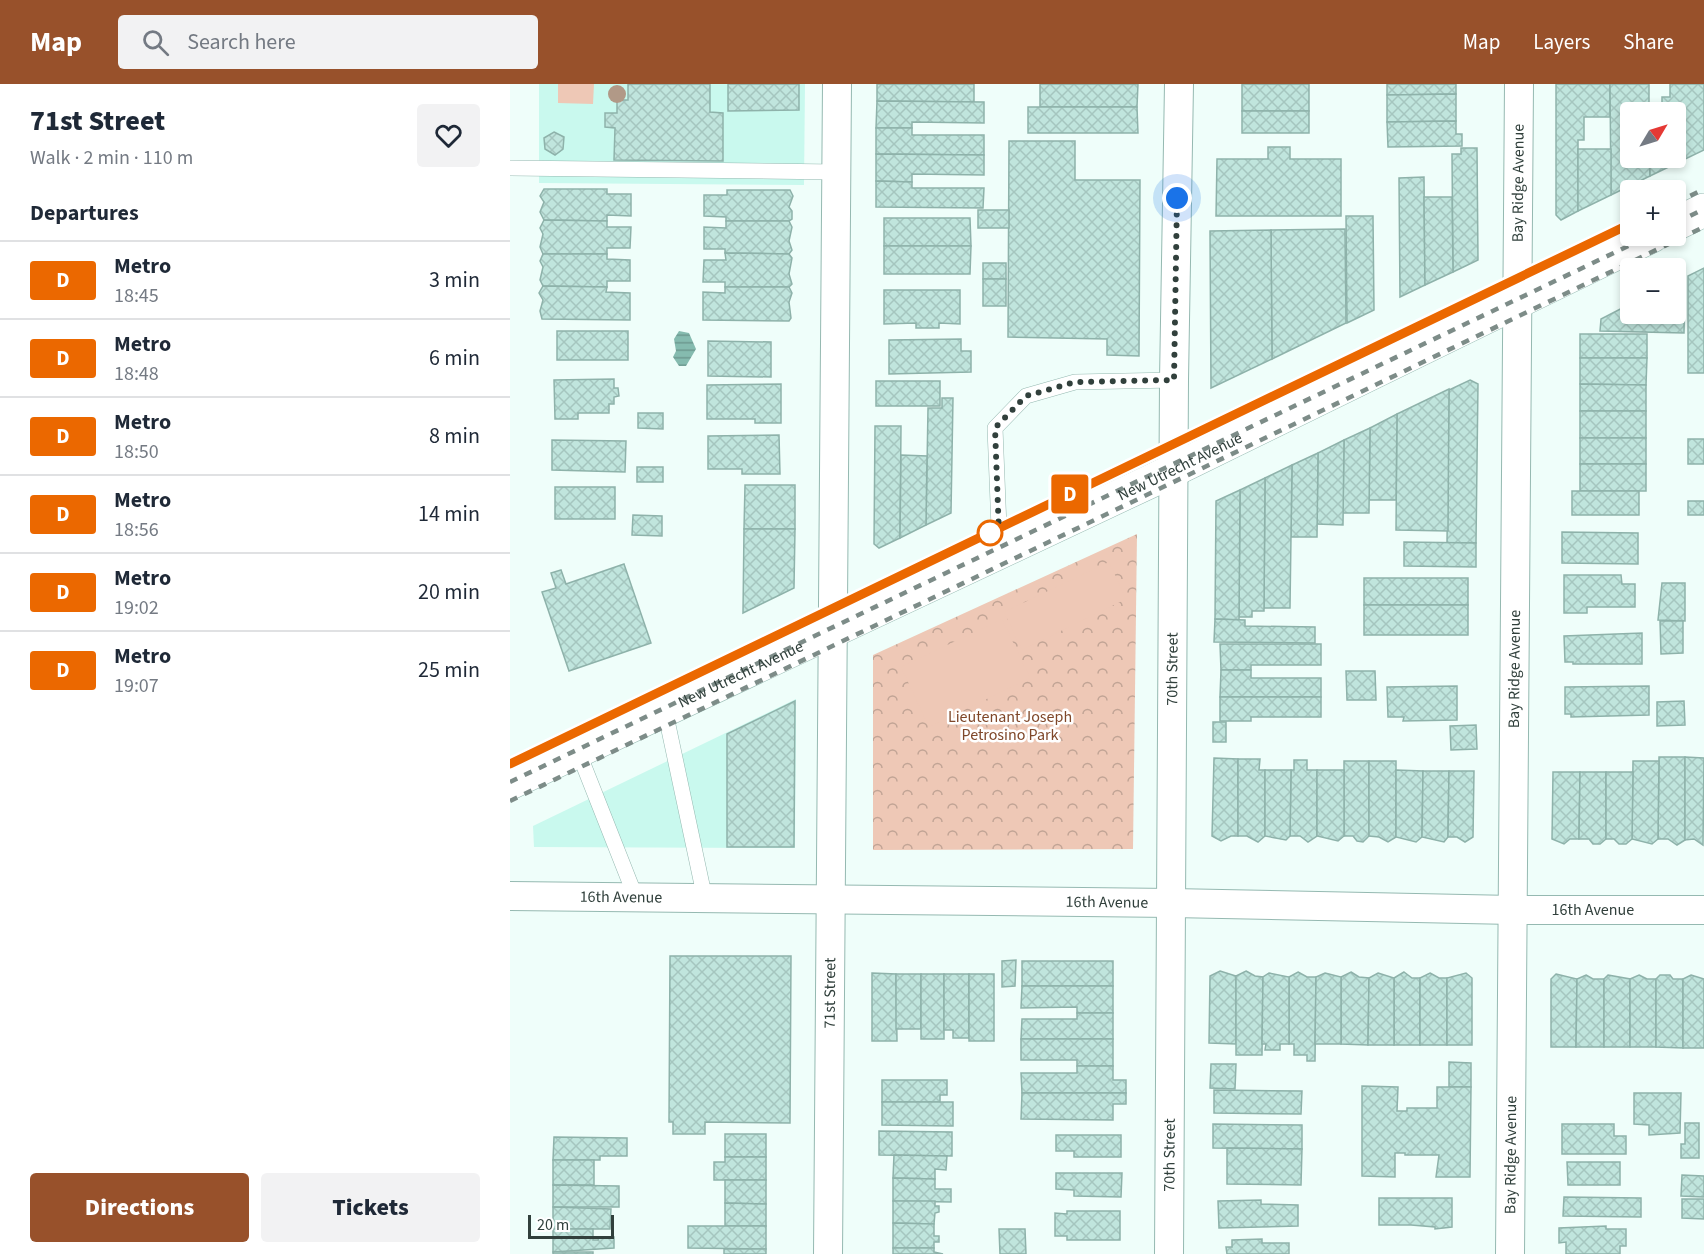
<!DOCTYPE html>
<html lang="en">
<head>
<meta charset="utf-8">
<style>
	:root { --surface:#fff; --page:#f2f2f3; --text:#1f2937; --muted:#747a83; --line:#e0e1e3; --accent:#98512b }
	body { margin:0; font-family:"Source Sans 3",sans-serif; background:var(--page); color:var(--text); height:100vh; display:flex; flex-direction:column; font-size:22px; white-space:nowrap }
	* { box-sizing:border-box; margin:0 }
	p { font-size:20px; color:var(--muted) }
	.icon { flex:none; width:33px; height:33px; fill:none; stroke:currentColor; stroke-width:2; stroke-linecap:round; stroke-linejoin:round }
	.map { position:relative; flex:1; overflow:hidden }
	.side { display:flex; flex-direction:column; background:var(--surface); width:510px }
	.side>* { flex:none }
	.badge { padding:0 12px; border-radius:4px; font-size:21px; line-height:39px }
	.needle { width:39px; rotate:52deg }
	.buttons { position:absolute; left:1110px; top:18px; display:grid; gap:12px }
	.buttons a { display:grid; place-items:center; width:66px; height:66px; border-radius:6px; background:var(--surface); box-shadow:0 3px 9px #0003; font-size:30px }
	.scale { position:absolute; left:18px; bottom:15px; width:86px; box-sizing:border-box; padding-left:6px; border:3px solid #31403c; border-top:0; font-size:16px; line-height:21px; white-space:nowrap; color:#31403c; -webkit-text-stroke:4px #fff; paint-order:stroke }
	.you { position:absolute; width:30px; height:30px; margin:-15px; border:4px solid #fff; border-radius:50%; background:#1a73e8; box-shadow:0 0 0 9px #1a73e833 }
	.map>.badge { position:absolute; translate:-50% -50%; box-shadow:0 0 0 3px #fff }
	h2 { padding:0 30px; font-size:22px; line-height:54px }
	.round { display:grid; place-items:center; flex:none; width:63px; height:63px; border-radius:6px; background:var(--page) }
	.headline { display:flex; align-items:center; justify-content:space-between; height:102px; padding:0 30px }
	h1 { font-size:28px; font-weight:800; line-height:45px }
	.action { display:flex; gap:12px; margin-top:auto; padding:12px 30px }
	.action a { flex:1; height:69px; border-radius:6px; background:var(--accent); color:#fff; font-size:24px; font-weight:800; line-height:69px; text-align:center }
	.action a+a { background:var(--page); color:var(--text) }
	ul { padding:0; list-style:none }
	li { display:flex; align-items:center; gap:18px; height:78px; padding:0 30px; border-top:2px solid var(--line) }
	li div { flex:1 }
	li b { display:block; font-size:22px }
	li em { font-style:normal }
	li .badge { min-width:66px; font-weight:700; text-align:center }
	header { display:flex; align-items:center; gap:36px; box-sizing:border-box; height:84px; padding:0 30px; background:var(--accent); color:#fff }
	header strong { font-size:28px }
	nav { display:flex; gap:33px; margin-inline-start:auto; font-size:21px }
	.search { width:420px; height:54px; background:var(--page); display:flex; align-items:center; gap:15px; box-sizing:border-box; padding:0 21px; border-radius:6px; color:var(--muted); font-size:22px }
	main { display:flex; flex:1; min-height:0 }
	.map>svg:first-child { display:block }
	.built { fill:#c9f9ee }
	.park { fill:url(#park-crowns) }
	.pitch { fill:#eec8b6 }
	.water { fill:url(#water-rules) }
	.building { fill:url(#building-cross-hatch); stroke:#8eb2aa; stroke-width:1.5 }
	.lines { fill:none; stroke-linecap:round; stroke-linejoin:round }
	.service-casing { stroke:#95b9b1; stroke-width:16 }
	.minor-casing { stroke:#95b9b1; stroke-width:30 }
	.tertiary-casing { stroke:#95b9b1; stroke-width:34 }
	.service { stroke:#fff; stroke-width:15 }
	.minor { stroke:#fff; stroke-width:28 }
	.tertiary { stroke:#fff; stroke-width:33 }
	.rail { stroke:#7d8c88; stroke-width:4.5; stroke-dasharray:8 8; stroke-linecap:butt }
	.tree { fill:#b19987 }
	.line-casing { stroke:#fff; stroke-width:14 }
	.line { stroke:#eb6800; stroke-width:9 }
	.walk { stroke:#31403c; stroke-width:6; stroke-dasharray:0 10.8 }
	.stop-dot { fill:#fff; stroke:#eb6800; stroke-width:3 }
	.labels { text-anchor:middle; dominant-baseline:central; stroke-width:5; stroke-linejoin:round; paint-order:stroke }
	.street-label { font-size:16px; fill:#31403c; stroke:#fff }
	.park-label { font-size:16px; fill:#7f4729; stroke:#fff }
</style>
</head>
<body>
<header>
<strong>Map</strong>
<div class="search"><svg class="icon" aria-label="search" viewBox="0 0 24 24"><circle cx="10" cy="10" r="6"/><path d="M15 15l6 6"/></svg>Search here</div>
<nav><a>Map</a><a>Layers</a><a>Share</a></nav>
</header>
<main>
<section class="side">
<div class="headline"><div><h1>71st Street</h1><p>Walk · 2 min · 110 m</p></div><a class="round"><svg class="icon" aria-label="heart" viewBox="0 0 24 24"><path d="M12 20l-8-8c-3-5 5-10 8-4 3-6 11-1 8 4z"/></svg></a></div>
<h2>Departures</h2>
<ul>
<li><span class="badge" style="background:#eb6800;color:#fff">D</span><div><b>Metro</b><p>18:45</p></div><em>3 min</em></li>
<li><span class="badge" style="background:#eb6800;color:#fff">D</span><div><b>Metro</b><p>18:48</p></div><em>6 min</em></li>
<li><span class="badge" style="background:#eb6800;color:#fff">D</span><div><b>Metro</b><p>18:50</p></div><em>8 min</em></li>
<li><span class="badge" style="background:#eb6800;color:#fff">D</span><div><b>Metro</b><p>18:56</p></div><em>14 min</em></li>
<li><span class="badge" style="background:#eb6800;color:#fff">D</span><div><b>Metro</b><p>19:02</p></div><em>20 min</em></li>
<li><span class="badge" style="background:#eb6800;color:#fff">D</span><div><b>Metro</b><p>19:07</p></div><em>25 min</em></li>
</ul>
<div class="action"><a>Directions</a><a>Tickets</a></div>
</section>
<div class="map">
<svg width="1194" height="1170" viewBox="0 0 1194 1170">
	<defs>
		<pattern id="park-crowns" width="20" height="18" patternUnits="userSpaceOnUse" patternTransform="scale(1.5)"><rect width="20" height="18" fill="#eec8b6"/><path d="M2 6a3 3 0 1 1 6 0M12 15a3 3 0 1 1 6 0" fill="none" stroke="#c1a495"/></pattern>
		<pattern id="water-rules" width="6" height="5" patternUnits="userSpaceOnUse" patternTransform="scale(1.5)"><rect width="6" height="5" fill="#85bbaf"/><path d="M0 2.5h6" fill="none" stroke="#6d9990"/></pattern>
		<pattern id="building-cross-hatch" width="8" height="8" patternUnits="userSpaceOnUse" patternTransform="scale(1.5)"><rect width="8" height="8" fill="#c0e5dd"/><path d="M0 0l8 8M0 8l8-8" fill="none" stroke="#a5c6bf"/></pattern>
	</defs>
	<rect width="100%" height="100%" fill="#effefa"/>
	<g class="built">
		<path d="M29,0h266l-1,101 -265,-2z"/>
		<path d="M286,615l-1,149 -261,-1 -1,-21z"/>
	</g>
	<path class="park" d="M627,450l-4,315 -260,1v-195z"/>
	<g class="pitch">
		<path d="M48,0h36l-1,20 -35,-1z"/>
		<path d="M599,478l17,37 -104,51 -18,-38z"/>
		<path d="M492,535l28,59 -101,49 -28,-60z"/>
	</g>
	<path class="water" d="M169,247l10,2 7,16 -10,17h-7l-6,-9 3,-6 -2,-12z"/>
	<g class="building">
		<path d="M118,0h82v28l13,1v48l-109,-1 1,-32 -10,-1v-14h12v-13h11z"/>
		<path d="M218,0h71v26l-71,1z"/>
		<path d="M367,0h97v18l-97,-1z"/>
		<path d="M530,0h98l-1,23h-97z"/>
		<rect x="732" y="0" width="67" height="27"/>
		<path d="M877,0h69v10l-69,1z"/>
		<path d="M1046,0h54v33h-26v23h-6v71l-17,9 -5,-5z"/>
		<path d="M1100,0h39v28h-19v46h20v18l-39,19z"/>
		<path d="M1160,0h34v66l-54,26v-18h26v-46h-27l13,-1v-14h8z"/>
		<path d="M946,10v27l-69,1v-27z"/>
		<path d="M367,17l107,1v21l-72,-1v6h-36z"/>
		<path d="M518,23h109l1,26h-110z"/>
		<rect x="732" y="27" width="67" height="22"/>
		<path d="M946,37v13h6v12l-74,1 -1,-25z"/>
		<path d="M366,44h36v7h72v20l-108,-1z"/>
		<path d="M44,48l10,5 -1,12 -8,6 -10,-6 -1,-11z"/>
		<path d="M499,57h66v39h65l-1,176 -32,-1v-16l-99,-2z"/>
		<path d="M758,63h22v12h51v57h-125l1,-57h51z"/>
		<path d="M951,64h16l1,112 -25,12 -1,-118h9z"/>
		<path d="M1068,65h33v46l-33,16z"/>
		<path d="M366,70l108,1v20l-72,-1v8l-36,-1z"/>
		<path d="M914,93l1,108 -25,12 -1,-119z"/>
		<path d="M366,97l36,1v6h72l-1,20 -107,-1z"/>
		<path d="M34,105h63v5h24v22l-24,-1v6l-63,-1 -4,-8 4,-10 -4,-6z"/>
		<path d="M217,106h63l3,6 -4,11 3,4v8l-3,2h-63v-4l-22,-1v-21h23z"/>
		<path d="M914,113h28l1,75 -28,13z"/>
		<rect x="468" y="126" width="31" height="18"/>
		<path d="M836,132h27l1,94 -27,13z"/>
		<path d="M374,134h86l1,28h-87z"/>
		<path d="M34,136l63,1v6h24l-1,21h-23v6h-64l-3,-7 3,-13 -3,-6z"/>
		<path d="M216,137h63l3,6 -3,14 3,9 -3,4 -64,-1v-4h-21v-22l22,1z"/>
		<path d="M835,145l1,94 -74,36 -1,-129z"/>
		<path d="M761,146l1,129 -61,29 -1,-157z"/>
		<path d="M374,162h87l-1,28h-86z"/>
		<path d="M215,169l64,1 3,4 -3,16 3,10 -3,3h-64v-5h-22l1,-22h22z"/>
		<path d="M33,170h64v5l23,1v21h-23v6l-64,-1 -3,-6 3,-13 -3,-6z"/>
		<rect x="473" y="179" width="23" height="16"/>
		<path d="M1194,184v105h-16v-97z"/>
		<path d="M1175,193l-1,56 -84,-2 1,-12 29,-15v10h46v-33z"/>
		<rect x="473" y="195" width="23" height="27"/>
		<path d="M33,202l64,1 -1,5 24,1v27l-88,-1 -2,-8 3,-11 -4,-7z"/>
		<path d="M215,203h64l3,6 -3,9 2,16 -2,3 -86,-1v-28l22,1z"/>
		<path d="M374,206h76v34l-21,-1v5h-23v-5l-32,1z"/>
		<rect x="47" y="247" width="71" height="29"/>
		<rect x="1070" y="250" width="67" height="24"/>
		<path d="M451,255v12h10v21l-82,2v-34z"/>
		<path d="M198,257l63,1v35l-63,-1z"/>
		<path d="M1070,274h67l-1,27 -66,-1z"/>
		<path d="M104,295v9h4l1,8 -5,1v7h-5v9h-31v6h-23l-1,-39z"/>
		<path d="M960,296l8,4 -2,159h-29l2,-153z"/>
		<rect x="366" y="297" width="64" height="25"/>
		<path d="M271,300v39h-26v-4h-48v-34z"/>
		<path d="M1070,300l66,1v26h-66z"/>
		<path d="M939,305l-1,142 -52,-1 1,-116z"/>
		<path d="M432,314h11l-2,115 -25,12 2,-117h14z"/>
		<rect x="1070" y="327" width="66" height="27"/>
		<path d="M128,329h25v16l-25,-1z"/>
		<path d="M887,330l-1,86h-27l1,-72z"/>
		<path d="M365,342h26l-1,112 -21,10 -5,-4z"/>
		<path d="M860,344l-1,85h-26l1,-73z"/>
		<path d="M269,351l1,39h-38v-5h-34v-33z"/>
		<rect x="1070" y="354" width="66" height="26"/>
		<rect x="1178" y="355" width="16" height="25"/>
		<path d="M42,356l74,1 -1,31 -73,-2z"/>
		<path d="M834,356l-1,85 -26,-1 1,-71z"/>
		<path d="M808,369l-1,84h-26l1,-72z"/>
		<path d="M391,371l26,1 -1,69 -26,13z"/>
		<rect x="1070" y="380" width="66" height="27"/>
		<path d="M782,381l-2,143h-26l1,-130z"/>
		<rect x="127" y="383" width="26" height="15"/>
		<path d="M755,394l-1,133h-12v6h-13l1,-127z"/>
		<path d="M235,401h50v44h-51z"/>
		<rect x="45" y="403" width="60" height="32"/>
		<path d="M730,406l-1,130 -24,-1 1,-118z"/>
		<rect x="1062" y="407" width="67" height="24"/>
		<rect x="1178" y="417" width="16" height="14"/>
		<path d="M123,431l29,1v20l-30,-1z"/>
		<path d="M234,445h51l-1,59 -51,25z"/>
		<path d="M1052,448l76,1v31l-76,-1z"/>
		<path d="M894,458l72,1v24l-72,-1z"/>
		<path d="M114,480l27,79 -82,28 -27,-79 14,-4 -5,-15 10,-3 5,14z"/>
		<path d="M1054,491h57l1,9h13v23h-48v6h-23z"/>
		<rect x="854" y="494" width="104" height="27"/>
		<path d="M1152,499h23v38l-27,-1z"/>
		<rect x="854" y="521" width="104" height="30"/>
		<path d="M705,535l30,1v6l70,1v16l-101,-1z"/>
		<path d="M1150,537h23v32l-22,1z"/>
		<path d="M1132,549v31h-69v-2h-8l-1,-26z"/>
		<path d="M710,560h101v21h-70v5h-30z"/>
		<path d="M711,586h30v8h70v19h-101z"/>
		<path d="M836,587h29l1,29h-29z"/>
		<path d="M947,602v34l-54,1 1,-4h-16l-1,-30z"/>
		<path d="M1139,602v29l-78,2v-3h-6v-27z"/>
		<path d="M710,613h101v20h-70v4h-31z"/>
		<path d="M285,617l-1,146h-67v-113z"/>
		<path d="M1174,617l1,24 -28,1v-24z"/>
		<rect x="703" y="638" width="13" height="20"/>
		<path d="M966,641l1,24 -26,1 -1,-24z"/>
		<path d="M1149,673h26v83l-8,5 -9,-6h-10z"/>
		<path d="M1175,673l19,1 -1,87 -9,-6 -9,1z"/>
		<path d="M704,674l24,1v77h-7l-10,5 -9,-5z"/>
		<path d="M728,675h22l-1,11h6v66l-7,6 -11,-6h-9z"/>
		<path d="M784,676h13v10h10v66l-9,6 -8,-6h-10l1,-66h3z"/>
		<path d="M834,677h25v75l-6,6 -6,-1 -4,-5h-9z"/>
		<path d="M859,677h27v76l-8,5 -9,-5 -10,-1z"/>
		<path d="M1123,677h26l-1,78 -6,5 -20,-5z"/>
		<path d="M755,686h26l-1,66 -4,4 -21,-4z"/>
		<path d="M807,686h27v66l-6,5 -21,-5z"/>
		<path d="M886,686l27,1 -1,66 -6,5 -20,-5z"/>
		<path d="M913,687h26l-1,66 -4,5 -22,-5z"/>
		<path d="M939,687h25l-1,66 -8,5 -8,-5h-9z"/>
		<path d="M1043,688h27l-1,67h-9l-6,5 -12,-5z"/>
		<path d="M1070,688h26v67l-6,5h-7l-4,-5h-10z"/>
		<path d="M1096,688h27l-1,67 -6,5h-7l-5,-5h-8z"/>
		<path d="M160,872h121l-1,167 -85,-1v12h-32v-12h-4z"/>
		<path d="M506,876l-1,26 -13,1v-26z"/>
		<rect x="512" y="877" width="91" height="25"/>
		<path d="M710,887l16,5v68l-27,-1 1,-67z"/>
		<path d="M736,887l9,5 8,1 -1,78h-26v-79z"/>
		<path d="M788,888l9,5h9l-1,84h-8v-6h-13v-11h-5v-67z"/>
		<path d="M841,888l8,5 10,1 -1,67 -27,-1v-67z"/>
		<path d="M894,888l8,6h8v67h-26v-67z"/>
		<path d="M362,889l24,1 1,67h-25z"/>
		<path d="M759,889l20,4v67h-9v6h-15l1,-6h-4l1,-67z"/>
		<path d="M815,889l16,4v67h-26l1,-67z"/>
		<path d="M868,889l16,5v67h-26l1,-67z"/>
		<path d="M920,889l9,5h8v67h-27v-67z"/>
		<path d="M956,889l6,5v67h-25v-67z"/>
		<rect x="386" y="890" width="25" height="55"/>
		<rect x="411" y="890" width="23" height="65"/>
		<path d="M434,890h25v64h-16v-8h-9z"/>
		<rect x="459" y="890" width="25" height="67"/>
		<path d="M1046,890l21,5 -1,68h-25v-68z"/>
		<path d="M1076,891l7,4h11v68h-28l1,-68z"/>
		<path d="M1098,891l22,4v68h-26v-68z"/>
		<path d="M1129,891l8,4h9v68h-26v-68z"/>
		<path d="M1150,891h10l3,4h10v69l-27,-1v-68z"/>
		<path d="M1181,891l13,4v69h-21v-69z"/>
		<path d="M512,902h91v27h-36v-6l-56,1z"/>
		<path d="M567,929h36v26h-92l1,-20h55z"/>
		<path d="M511,955h92v27h-36v-6h-56z"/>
		<path d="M939,978l22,1v24h-22z"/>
		<path d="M701,980h25l-1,25 -25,-1z"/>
		<path d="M567,982h36v14h13v13h-104l-1,-20h56z"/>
		<path d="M372,996h65v15h-7v7h-58z"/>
		<path d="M852,1002l36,1 -1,24h10v-3h30v-21h34l-1,90h-34l3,-22h-34v-2h-10v24l-33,-1z"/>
		<path d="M704,1006l88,1 -1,23 -87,-1z"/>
		<path d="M512,1009h104v11h-13v16l-92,-1z"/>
		<path d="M1124,1009h47l-1,40 -31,2v-10l-15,-1z"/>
		<path d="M372,1018h71v24l-71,-1z"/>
		<path d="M1175,1039h14v35h-18v-14h4z"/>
		<path d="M703,1040l89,1v24l-89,-1z"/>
		<path d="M1052,1040h52v12h12v18h-64z"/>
		<path d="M369,1047l73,1v24l-73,-1z"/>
		<rect x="215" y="1050" width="41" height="23"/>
		<path d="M546,1051h65v22h-47v-6h-18z"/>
		<path d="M44,1053l73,1v18h-27v4h-47z"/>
		<path d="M717,1064l75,1 -1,36 -74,-1z"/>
		<path d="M384,1071l53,1 -1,14 -11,-1v10l-42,-1z"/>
		<path d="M215,1073h41v23h-52v-18h11z"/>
		<rect x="43" y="1076" width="41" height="25"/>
		<path d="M1057,1078h53v23h-52z"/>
		<path d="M546,1089h66l-1,24 -47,-1v-6l-18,-1z"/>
		<path d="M1172,1091l22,1v21l-23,-1z"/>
		<path d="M383,1094l42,1v10h16v13l-58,-1z"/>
		<path d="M215,1096h41v24l-41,-1z"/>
		<path d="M43,1101l66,1v21h-66z"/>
		<path d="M1054,1113l77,1v19l-78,-1z"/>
		<path d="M869,1114h73v29l-17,2v-2l-24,-2h-32z"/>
		<path d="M1172,1115h22v20l-22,-1z"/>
		<path d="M751,1116v4l37,1v21l-79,2 -1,-27z"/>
		<path d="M383,1117h42v5h4v6l-4,1 -1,11 -41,-1z"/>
		<path d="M215,1119l41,1v22h-41z"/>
		<path d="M43,1123l58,2 -1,20h-57z"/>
		<path d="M557,1127h53v29h-53v-4h-12v-23l12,1z"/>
		<path d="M383,1139l41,1v12h5v6h-5v6h-41z"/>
		<path d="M178,1142h78v23l-78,-1z"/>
		<path d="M1096,1142v3h20v17h-6v8h-54v-12l-7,1v-15z"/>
		<path d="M43,1145h40v11h5l1,-3h15v11l-61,4z"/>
		<path d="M489,1145h26l1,25h-26z"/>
		<path d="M752,1155v4h27v11h-62l-1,-7h6v-7z"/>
		<path d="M383,1164h41v4l9,2h-50z"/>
		<rect x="214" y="1165" width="42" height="5"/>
		<rect x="43" y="1168" width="40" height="2"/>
	</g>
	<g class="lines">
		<g class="service-casing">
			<g id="service">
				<path d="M0,84l326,4"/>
				<path d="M490,469l-5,-125 31,-32 49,-14 99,-2"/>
				<path d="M155,627l40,188"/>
				<path d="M68,667l58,147"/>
			</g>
		</g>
		<g class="minor-casing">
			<g id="minor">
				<path id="s1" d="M0,812l662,7 341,7h191"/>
				<path id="s2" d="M318,1170l9,-1170"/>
				<path id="s3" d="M659,1170l5,-874 5,-296"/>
				<path id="s4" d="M1000,1170l9,-1170"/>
			</g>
		</g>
		<g class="tertiary-casing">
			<g id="tertiary">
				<path d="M1166,140l28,-14"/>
				<path id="s5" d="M0,699l639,-301 503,-246"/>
			</g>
		</g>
		<use href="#service" class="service"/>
		<use href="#minor" class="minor"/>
		<use href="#tertiary" class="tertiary"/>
		<g class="rail">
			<path d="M1166,119l28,-14"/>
			<path d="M1166,139l28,-14"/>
			<path d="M0,680l1120,-539"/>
			<path d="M0,698l1139,-546"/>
			<path d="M0,717l1194,-574"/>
		</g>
	</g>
	<circle class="tree" cx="107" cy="10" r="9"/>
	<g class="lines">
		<g class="line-casing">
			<path id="line" d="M0,680l1120,-540"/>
		</g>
		<use href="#line" class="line"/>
		<path class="walk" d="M480,449l9,1 -4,-106 31,-32 49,-14 99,-2 3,-182"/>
	</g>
	<circle class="stop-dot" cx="480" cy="449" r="12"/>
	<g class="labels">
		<g class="street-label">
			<text stroke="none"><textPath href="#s4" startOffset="1071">Bay Ridge Avenue</textPath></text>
			<text stroke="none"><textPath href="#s5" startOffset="741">New Utrecht Avenue</textPath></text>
			<text stroke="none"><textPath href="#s3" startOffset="585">70th Street</textPath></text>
			<text stroke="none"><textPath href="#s4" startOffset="585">Bay Ridge Avenue</textPath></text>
			<text stroke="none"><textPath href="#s5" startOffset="255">New Utrecht Avenue</textPath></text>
			<text stroke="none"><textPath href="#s1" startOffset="111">16th Avenue</textPath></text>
			<text stroke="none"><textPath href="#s1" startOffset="597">16th Avenue</textPath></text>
			<text stroke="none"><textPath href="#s1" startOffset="1083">16th Avenue</textPath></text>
			<text stroke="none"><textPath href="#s2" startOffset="261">71st Street</textPath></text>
			<text stroke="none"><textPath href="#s3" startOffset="99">70th Street</textPath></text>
			<text stroke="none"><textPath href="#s4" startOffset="99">Bay Ridge Avenue</textPath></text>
		</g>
		<g class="park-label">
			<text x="500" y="633">Lieutenant Joseph<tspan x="500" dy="18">Petrosino Park</tspan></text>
		</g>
	</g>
</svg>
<div class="buttons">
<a><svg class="needle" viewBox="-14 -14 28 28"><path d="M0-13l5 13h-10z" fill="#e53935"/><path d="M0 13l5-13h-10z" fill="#747a83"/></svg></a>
<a>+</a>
<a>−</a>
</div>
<div class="scale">20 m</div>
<div class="you" style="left:667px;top:114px"></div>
<b class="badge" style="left:560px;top:410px;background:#eb6800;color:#fff">D</b>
</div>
</main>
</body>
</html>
